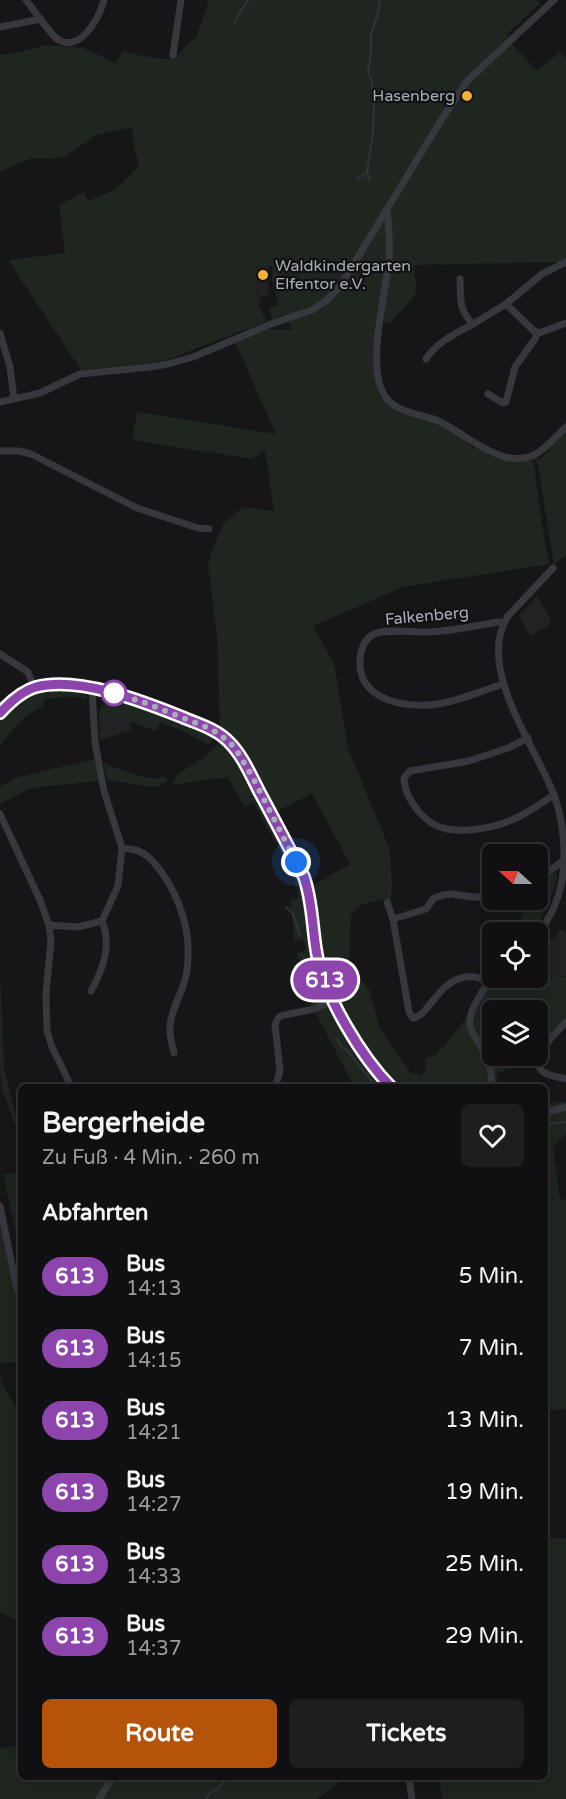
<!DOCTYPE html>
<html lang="de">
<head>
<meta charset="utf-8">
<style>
	:root { --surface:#101012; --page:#1e1e20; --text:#f1f3f6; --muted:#9c9d9f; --line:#303032; --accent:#b45309 }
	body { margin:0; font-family:"Varela Round",sans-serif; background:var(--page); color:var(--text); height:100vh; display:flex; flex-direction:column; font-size:22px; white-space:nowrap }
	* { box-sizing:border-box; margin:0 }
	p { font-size:20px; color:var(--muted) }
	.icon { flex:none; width:33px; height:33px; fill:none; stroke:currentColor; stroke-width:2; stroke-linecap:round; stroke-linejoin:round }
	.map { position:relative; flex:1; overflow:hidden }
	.side { position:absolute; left:18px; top:1084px; width:530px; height:696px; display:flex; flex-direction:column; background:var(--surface); border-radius:9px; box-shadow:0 3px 15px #0003,0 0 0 2px var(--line) }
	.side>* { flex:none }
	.badge { padding:0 12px; border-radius:20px; font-size:21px; line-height:39px }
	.needle { width:39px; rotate:291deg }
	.fabs { position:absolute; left:482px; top:844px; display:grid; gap:12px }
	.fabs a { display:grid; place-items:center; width:66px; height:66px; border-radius:9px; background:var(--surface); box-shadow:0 3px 15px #0003,0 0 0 2px var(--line); font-size:30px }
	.you { position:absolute; width:30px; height:30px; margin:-15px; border:4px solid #fff; border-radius:50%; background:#1a73e8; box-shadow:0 0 0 9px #1a73e833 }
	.map>.badge { position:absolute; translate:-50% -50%; box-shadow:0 0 0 3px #fff }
	h2 { padding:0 24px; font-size:22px; line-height:54px }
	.round { display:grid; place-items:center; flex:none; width:63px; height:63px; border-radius:9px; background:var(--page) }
	.head { display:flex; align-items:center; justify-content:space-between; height:102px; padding:0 24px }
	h1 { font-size:28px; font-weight:700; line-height:45px }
	.primary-button { display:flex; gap:12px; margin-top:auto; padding:12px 24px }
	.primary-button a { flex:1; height:69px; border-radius:9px; background:var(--accent); color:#fff; font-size:24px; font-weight:700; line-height:69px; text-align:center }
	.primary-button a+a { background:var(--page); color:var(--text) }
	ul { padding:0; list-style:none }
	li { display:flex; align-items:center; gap:18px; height:72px; padding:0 24px }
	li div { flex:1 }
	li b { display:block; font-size:22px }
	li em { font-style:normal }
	li .badge { min-width:66px; font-weight:700; text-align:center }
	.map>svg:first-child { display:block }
	.built { fill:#222225 }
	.green { fill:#1e261f }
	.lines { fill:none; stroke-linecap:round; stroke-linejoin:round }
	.stream { stroke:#2c353c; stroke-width:2 }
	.minor { stroke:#37383d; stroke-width:7 }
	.line-casing { stroke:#fff; stroke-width:14 }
	.line { stroke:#8e44ad; stroke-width:9 }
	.walk { stroke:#a8adb8; stroke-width:6; stroke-dasharray:0 10.8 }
	.poi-dot { fill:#f2b134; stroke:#111113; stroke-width:2 }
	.stop-dot { fill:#fff; stroke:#8e44ad; stroke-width:3 }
	.labels { text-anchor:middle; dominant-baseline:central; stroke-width:4.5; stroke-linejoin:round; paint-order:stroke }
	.poi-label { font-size:16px; fill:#a8adb8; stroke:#111113; text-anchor:end }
	.street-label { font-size:16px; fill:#a8adb8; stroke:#111113 }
</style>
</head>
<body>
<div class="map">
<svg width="566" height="1799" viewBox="0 0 566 1799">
	<rect width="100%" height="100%" fill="#161618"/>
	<g class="built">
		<path d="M269,266l-1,29 -12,2 3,-30z"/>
		<path d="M537,596l14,23 -1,6 -20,11 -11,-20z"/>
		<path d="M99,713l12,2 19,6 2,9 -32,10z"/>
		<path d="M561,929l5,4v43l-21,2 -2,-32 14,-11z"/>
	</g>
	<g class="green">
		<path d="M209,0h328l4,3 -34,31 6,11 24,26 23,-19 6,6v201l-7,3 -145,3 2,21 -1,9 -25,28 -14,-1 -2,39 5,34 2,3 11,9 47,16 17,10 6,6 12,9 3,-2 7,4 47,8 3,7 9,66 7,33 -147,23 -90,39 21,37 14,85 42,102 2,32 -1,27 -4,-11 -26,7 -10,9 -2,52 21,25 9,35 31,46 10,3 6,-5 -1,-11 12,-5 27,-33 10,-6 13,-26 13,-11h21l1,7 30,-8h14v40l-29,30v-36h-45v45h35l-30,19 1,12h-144l-43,-84 -14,-50 9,-3 -3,-11 -8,3 -5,-42 9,-2c0,-22 -35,-73 -45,-95l-10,4 -16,-30 -57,8 7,-11 28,-18 14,-15h2l12,12 11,17 56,106 7,19 6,-2 -1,-8 37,-21 -38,-71 -36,19 -43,-77 -13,-7 -3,-92 -9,-71 5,-18 11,-24 19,-16 31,4 -9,-61 -13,9 -120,-19 5,-28 139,22 -41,-92 31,-13 27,1 -9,-15 -12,5 -1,-2 -1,-10 8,-3 -6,-25 1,-14 -14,1 -3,30h4l-1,10 8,14 -95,37 -21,5 -70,7 -73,-110 57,-7 -6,-48 25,-13 4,9 27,-11 24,-24 -7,-29 1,-10 -37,8 -30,21 -15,3 -20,-1 -31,14v-117l20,-3 26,-7 37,3 33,15 7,-12c13,3 40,12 51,6 8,-4 13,-14 22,-19z"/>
		<path d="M566,429v126l-12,10 -16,-99 -4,-9 1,-1 3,4 12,-9 -2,-6z"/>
		<path d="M46,688l36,2 3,1 2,9c-9,-6 -31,-2 -42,-1l-2,8c-19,6 -31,24 -43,39v-28c13,-15 26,-25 46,-30z"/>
		<path d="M107,695l29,8 70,27 7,5 1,4 -5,6 -28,-15 -21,-7 -4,8 -45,-16 -12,-2c2,-9 7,-11 16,-11l-12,-4z"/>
		<path d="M94,759l4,22 -67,7 -31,16v-17l15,-9z"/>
		<path d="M103,763c14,5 49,21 61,13l3,4 -2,3 -5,1 -1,2 -7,1 -45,-7z"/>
		<path d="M555,872l3,3 -8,26 -14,27 -19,-3 6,-9 -4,-16h18v-16z"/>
		<path d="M0,971l4,96 13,55 4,7v11l-19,-50 -2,-22z"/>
		<path d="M563,1101l3,2v31l-13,13 7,52 6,1v209l-21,2 -1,-306z"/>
		<path d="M21,1173v83l-18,-82z"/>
		<path d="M0,1223l12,61 9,25v53l-21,1z"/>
		<path d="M0,1371l1,11 20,34v206l-21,-10z"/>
		<path d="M545,1538h21v261h-124l-3,-21h105z"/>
		<path d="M21,1744v34h324l-28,21h-317v-50z"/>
	</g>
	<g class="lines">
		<g class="stream">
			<path d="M234,22l14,-22"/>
			<path d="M367,172l3,9"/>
			<path d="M357,179l10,-7 6,-40 1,-33 -2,-16 -4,-12 3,-18v-19l7,-21 2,-13"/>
			<path d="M286,907l7,7 7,21"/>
			<path d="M338,1039l2,6 7,5 30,38"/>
			<path d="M544,1125l22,-3"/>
			<path d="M206,1799l5,-7c9,-3 11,-10 18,-14"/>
		</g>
		<g class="minor">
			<path d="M26,0c8,10 21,30 30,38 23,18 43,-20 48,-38"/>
			<path d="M0,27l41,-8"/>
			<path d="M173,55l8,-55"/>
			<path d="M387,211c2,17 3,32 2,49 -3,33 -27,118 1,142 12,11 30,12 46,18 11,4 21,12 31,18 21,13 48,30 72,14 10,-7 18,-17 27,-25"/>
			<path d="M566,262l-24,12 -36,30 28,27 5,2 27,-10"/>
			<path d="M460,279c1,20 -2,30 13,45l33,-20"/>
			<path d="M0,333l10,34 4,32"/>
			<path d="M426,359c12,-18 29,-25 47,-35"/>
			<path d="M488,394l15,9 3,-1 9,-35 20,-28 2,-7"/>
			<path d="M0,402l40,-9 40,-19 70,-7 18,-3 25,-7 78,-33 41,-14 14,-9 15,-16 102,-168 25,-37 86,-80"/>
			<path d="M0,451h19l12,3 106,54 61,20 11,1"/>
			<path d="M0,654l28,18 6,15"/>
			<path d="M503,684c-22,7 -44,17 -66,20 -31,5 -79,-4 -77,-43 0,-10 4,-22 14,-27 15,-6 39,-1 55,-2 23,-1 46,-6 69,-10l6,1"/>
			<path d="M0,713c10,-11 22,-23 36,-26 43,-11 106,14 146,30 16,6 35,12 47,25 13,14 22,33 31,50 15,29 30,57 44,85 9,26 8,52 13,78 8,42 45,103 75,133"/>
			<path d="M528,738l-20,10 -39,13 -59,10 -6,7c0,13 7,24 15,34 5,5 10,11 18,14 21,9 57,2 77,-7 14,-6 27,-16 40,-24"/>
			<path d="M0,814l40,86 9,25 2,16 -5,52 1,38 5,16 20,41"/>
			<path d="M122,848c8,1 16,1 22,6 7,4 11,10 16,16 21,29 32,64 27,100 -2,20 -16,37 -17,56 -1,9 2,19 4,27"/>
			<path d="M537,881l28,-22"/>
			<path d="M387,902l6,17 16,93 4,6c16,-2 24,-36 52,-41 9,-1 16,0 23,5"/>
			<path d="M393,919l33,-10 8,-11 9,-3 8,-1 22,3h19"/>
			<path d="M49,925l29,2 24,-6 16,-35 4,-38 -18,-57 -3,-15 -6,-34 -3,-53"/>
			<path d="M537,935c13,-16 21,-34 25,-54 4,-28 2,-58 -8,-86 -18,-48 -79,-128 -46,-179l45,-48"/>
			<path d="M91,991c12,-21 21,-47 11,-70"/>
			<path d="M566,1022c-9,10 -38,36 -24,49 6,5 17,6 24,8"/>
			<path d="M275,1088l5,-17 -5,-46 2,-5 3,-4 34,-7 18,-8"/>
			<path d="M491,1088c1,-11 0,-23 -5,-32 -11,-23 -25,-28 -9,-55 4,-8 9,-17 16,-23"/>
			<path d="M544,1113l22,-6"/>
			<path d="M0,1206l16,79 5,13"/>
			<path d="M409,1778l3,21"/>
			<path d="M99,1799l13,-21"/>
		</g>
	</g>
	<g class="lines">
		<g class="line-casing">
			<path id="line" d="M0,713c10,-11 22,-22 36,-26 42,-11 106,14 146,30 16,7 35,12 47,25 14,14 22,34 31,51 15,28 30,56 44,84 9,26 8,52 13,78 8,42 45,103 75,133"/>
		</g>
		<use href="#line" class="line"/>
		<path class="walk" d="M114,693l29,9 68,27 16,11 8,8 17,28 44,86"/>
	</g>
	<g class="poi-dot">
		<circle cx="467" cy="96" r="6"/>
		<circle cx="263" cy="275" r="6"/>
	</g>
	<circle class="stop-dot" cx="114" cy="693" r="12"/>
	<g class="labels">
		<g class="poi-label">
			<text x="455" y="96">Hasenberg</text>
			<text x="275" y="266" text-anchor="start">Waldkindergarten<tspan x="275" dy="18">Elfentor e.V.</tspan></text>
		</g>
		<g class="street-label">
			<text transform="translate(427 616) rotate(-5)">Falkenberg</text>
		</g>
	</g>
</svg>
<div class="fabs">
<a><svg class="needle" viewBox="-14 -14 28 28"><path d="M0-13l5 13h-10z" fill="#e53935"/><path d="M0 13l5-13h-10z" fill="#9c9d9f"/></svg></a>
<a><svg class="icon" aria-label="locate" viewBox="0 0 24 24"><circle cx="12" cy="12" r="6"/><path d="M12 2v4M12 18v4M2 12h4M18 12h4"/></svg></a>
<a><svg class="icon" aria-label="layers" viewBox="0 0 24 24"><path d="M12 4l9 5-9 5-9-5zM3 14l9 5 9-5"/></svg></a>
</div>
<div class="you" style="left:296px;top:862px"></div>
<b class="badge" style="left:325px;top:980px;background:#8e44ad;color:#fff">613</b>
<section class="side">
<div class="head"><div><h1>Bergerheide</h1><p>Zu Fuß · 4 Min. · 260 m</p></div><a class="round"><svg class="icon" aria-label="heart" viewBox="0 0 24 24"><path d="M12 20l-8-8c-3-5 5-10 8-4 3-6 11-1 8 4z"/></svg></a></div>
<h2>Abfahrten</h2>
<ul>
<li><span class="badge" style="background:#8e44ad;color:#fff">613</span><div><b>Bus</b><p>14:13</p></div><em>5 Min.</em></li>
<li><span class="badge" style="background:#8e44ad;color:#fff">613</span><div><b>Bus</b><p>14:15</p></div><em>7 Min.</em></li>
<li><span class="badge" style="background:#8e44ad;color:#fff">613</span><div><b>Bus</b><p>14:21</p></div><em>13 Min.</em></li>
<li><span class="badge" style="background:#8e44ad;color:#fff">613</span><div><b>Bus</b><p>14:27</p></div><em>19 Min.</em></li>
<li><span class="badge" style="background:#8e44ad;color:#fff">613</span><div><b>Bus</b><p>14:33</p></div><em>25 Min.</em></li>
<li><span class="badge" style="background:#8e44ad;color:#fff">613</span><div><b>Bus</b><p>14:37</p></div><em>29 Min.</em></li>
</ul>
<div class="primary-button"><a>Route</a><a>Tickets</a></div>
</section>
</div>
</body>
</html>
